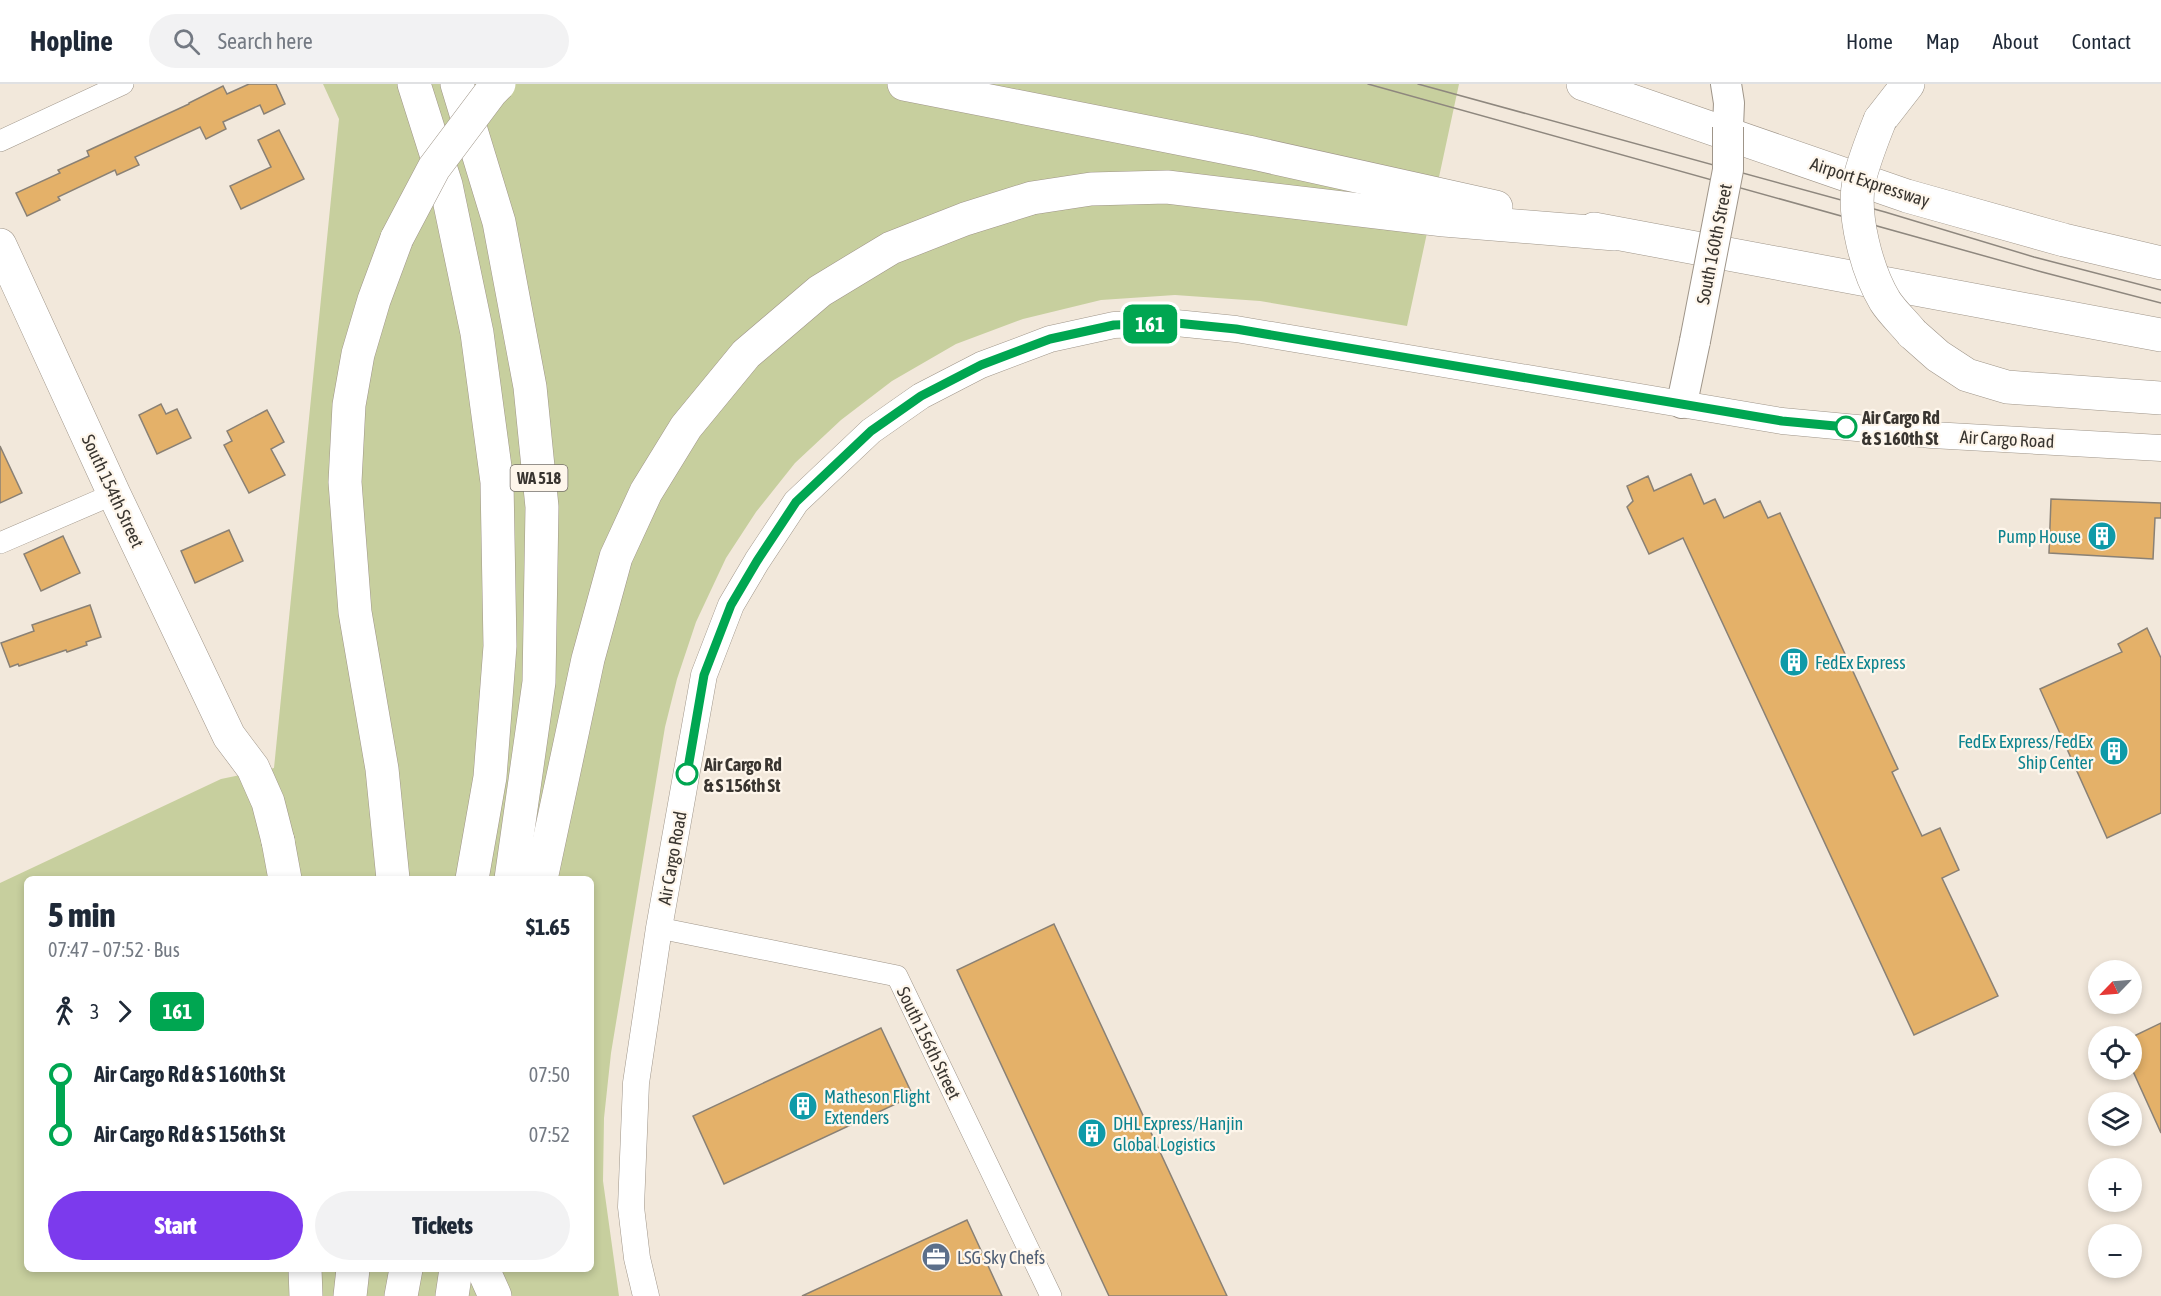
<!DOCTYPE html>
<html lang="en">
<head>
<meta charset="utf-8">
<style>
	:root { --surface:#fff; --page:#f2f2f3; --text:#1f2937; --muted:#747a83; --line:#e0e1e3; --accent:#7c3aed }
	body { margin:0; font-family:"Asap Condensed",sans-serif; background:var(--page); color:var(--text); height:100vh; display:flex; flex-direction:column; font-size:22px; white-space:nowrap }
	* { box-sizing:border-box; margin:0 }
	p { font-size:20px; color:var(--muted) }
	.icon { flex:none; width:33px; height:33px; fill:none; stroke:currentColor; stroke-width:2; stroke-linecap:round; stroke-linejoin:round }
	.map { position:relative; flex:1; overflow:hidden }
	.side { position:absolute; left:24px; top:792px; width:570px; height:396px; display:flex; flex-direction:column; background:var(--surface); border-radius:9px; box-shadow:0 3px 9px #0003 }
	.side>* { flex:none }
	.badge { padding:0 12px; border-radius:9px; font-size:21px; line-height:39px }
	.needle { width:39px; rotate:245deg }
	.buttons { position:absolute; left:2088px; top:876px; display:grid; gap:12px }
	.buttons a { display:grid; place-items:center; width:54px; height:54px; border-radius:50%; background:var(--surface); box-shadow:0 3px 9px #0003; font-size:30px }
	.map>.badge { position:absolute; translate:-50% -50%; box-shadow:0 0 0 3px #fff }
	.legs { display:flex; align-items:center; gap:9px; height:66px; padding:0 24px; font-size:20px }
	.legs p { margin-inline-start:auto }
	.overview { display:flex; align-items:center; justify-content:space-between; height:102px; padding:0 24px }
	h1 { font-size:33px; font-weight:800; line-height:45px }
	.action { display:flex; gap:12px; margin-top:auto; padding:12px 24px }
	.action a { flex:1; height:69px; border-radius:36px; background:var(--accent); color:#fff; font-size:24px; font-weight:800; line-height:69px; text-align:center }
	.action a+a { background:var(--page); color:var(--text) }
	ul { padding:0 24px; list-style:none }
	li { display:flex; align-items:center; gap:21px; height:60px; font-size:22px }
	li i { display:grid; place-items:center; width:9px; height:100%; margin:0 8px; background:currentColor }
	li i::after { content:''; width:15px; height:15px; margin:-8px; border:4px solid; border-radius:50%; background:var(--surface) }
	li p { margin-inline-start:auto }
	li:first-child i { background:linear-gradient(#0000 50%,currentColor 0) }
	li:last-child i { background:linear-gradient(currentColor 50%,#0000 0) }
	header { display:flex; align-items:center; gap:36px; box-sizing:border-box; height:84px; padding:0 30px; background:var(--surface); border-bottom:2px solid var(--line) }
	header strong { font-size:28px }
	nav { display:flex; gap:33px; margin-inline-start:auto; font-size:21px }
	.search { width:420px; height:54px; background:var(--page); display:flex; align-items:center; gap:15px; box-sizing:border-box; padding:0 21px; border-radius:33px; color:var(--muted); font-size:22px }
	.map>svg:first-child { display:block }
	.green { fill:#c7cf9e; fill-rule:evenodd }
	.building { fill:#e4b169; stroke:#8a8175; stroke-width:1.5 }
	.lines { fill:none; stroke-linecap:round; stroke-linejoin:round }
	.minor-casing { stroke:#9f9589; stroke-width:22 }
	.tertiary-casing { stroke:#9f9589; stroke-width:27 }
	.secondary-casing { stroke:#9f9589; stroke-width:32 }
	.primary-casing { stroke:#9f9589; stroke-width:34 }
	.motorway-casing { stroke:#9f9589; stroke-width:34 }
	.minor { stroke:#fff; stroke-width:21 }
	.tertiary { stroke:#fff; stroke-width:26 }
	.secondary { stroke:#fff; stroke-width:30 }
	.primary { stroke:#fff; stroke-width:33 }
	.motorway { stroke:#fff; stroke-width:33 }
	.tram { stroke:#8e877e; stroke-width:1.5 }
	.secondary-bridge-casing { stroke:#9f9589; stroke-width:32; stroke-linecap:butt }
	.motorway-bridge-casing { stroke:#9f9589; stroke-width:34; stroke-linecap:butt }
	.secondary-bridge { stroke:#fff; stroke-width:30 }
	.motorway-bridge { stroke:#fff; stroke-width:33 }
	.line-1-casing { stroke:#fff; stroke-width:14 }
	.line-1 { stroke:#00a651; stroke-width:9 }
	.stop-1-dot { fill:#fff; stroke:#00a651; stroke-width:3 }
	.labels { text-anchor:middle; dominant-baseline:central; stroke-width:4.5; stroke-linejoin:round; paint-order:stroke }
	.shield { fill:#fef6eb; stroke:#746f68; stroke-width:1.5 }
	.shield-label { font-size:16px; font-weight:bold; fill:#393530 }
	.street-label { font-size:18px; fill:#393530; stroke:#fef6eb }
	.stop-label { font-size:18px; font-weight:bold; fill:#393530; stroke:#fef6eb; text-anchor:start }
	.culture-label { font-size:18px; fill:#0d838f; stroke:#fef6eb; text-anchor:start }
	.service-label { font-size:18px; fill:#4e5e75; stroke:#fef6eb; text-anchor:start }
</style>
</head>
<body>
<header>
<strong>Hopline</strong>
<div class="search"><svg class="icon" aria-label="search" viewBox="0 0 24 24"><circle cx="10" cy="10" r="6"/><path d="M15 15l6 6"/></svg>Search here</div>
<nav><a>Home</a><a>Map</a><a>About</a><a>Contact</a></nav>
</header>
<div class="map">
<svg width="2161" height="1212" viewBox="0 0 2161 1212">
	<rect width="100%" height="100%" fill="#f2e8db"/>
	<path class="green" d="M323,0h1136l-52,242 -147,-25 -85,-6 -74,5 -78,19 -67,25 -64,37 -51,39 -46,43 -39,49 -30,46 -30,64 -19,57 -12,48 -54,326 -7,65 -1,63 16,115h-619v-413l221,-104 53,-11 65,-649zM27,795h564v390h-564z"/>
	<g class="building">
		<path d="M249,0h27l9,20 -21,10 -4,-9 -37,17 3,7 -20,10 -6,-12 -65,30 4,8 -22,10 -2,-5 -57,27 2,3 -33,16 -11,-23 44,-20 -2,-3 31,-14 -2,-5 102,-47v-1l34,-17 4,8z"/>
		<path d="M279,46l25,49 -63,30 -11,-23 41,-19 -13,-27z"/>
		<path d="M161,320l5,10 11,-5 14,29 -34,16 -18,-39z"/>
		<path d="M267,326l17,32 -13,7 14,26 -36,18 -25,-48 8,-4 -5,-10z"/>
		<path d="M0,362l22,47 -22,10z"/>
		<path d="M1691,390l13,30 11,-5 9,19 36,-17 8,17 12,-5 118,256 -6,3 30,64 18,-8 19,42 -17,8 56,118 -84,39 -231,-497 -34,16 -22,-47 6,-6 -6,-15 21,-10 6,15z"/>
		<path d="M2051,415l110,4v15h-6l-2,41 -104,-6z"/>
		<path d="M229,446l14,31 -48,22 -14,-32z"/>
		<path d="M63,452l17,37 -39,18 -17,-37z"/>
		<path d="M90,521l11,32 -15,5 1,3 -20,7 -1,-2 -47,16 -1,-2 -8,3 -9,-24 33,-12 -2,-6z"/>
		<path d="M2147,544l14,30v155l-54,25 -67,-149 82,-37 -4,-8z"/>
		<path d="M1054,840l173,372h-118l-152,-326z"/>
		<path d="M2161,939v110l-29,-64v-32z"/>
		<path d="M881,944l32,68 -189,88 -31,-68z"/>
		<path d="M967,1136l35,76h-200z"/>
	</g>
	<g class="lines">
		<g class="minor-casing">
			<g id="minor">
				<path d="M0,57l123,-57"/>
				<path d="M0,459l114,-49"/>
				<path d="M659,844l238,48 154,320"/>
			</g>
		</g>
		<g class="tertiary-casing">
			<path id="tertiary" d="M646,1212l-9,-38 -6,-51 5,-124 23,-155 45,-253 27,-70 26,-44 39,-59 75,-71 50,-35 60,-31 69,-26 64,-14 62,-2 60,6 546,92 150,14 229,13"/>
		</g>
		<g class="secondary-casing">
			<g id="secondary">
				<path d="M1726,0l3,19 -1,24"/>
				<path d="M1682,319l13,-62"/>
			</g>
		</g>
		<g class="primary-casing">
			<g id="primary">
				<path d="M0,161l114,249 115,242 24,32 15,34 10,39"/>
				<path d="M483,1185l12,27"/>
			</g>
		</g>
		<g class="motorway-casing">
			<g id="motorway">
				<path d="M414,0l32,101 31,148 20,149 3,164 -10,131 -18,102"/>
				<path d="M457,0l42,138 31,165 12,120 -3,175 -28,197"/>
				<path d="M904,0l349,69 243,54"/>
				<path d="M1583,0l324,112 157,44 97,23"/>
				<path d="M1880,36l28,-36"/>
				<path d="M1594,145l567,106"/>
				<path d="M1912,249l26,23 29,19 40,12 154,11"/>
				<path d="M278,757l7,38"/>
				<path d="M393,795l-11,-110 -27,-157 -10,-130 4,-77 9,-51 16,-54 23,-62"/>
				<path d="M541,795l47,-220 28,-102 30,-65 40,-65 60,-73 74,-63 71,-43 74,-29 67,-21 59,-9 76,-2 277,33 171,14"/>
				<path d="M305,1185l1,27"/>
				<path d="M350,1212l3,-27"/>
				<path d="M401,1212l5,-27"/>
				<path d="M452,1212l4,-27"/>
			</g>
		</g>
		<use href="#minor" class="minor"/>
		<use href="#tertiary" class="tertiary"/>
		<use href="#secondary" class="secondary"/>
		<use href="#primary" class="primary"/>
		<use href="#motorway" class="motorway"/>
		<g class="tram">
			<path d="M1368,0l674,188 119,31"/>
			<path d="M1418,0l467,128 149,45 127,33"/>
		</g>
		<g class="secondary-bridge-casing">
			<path id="secondary-bridge" d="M1695,257l33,-171v-43"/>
		</g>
		<g class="motorway-bridge-casing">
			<g id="motorway-bridge">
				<path d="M1880,36c-8,20 -16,40 -21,61 -7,34 8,90 26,120 7,11 18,21 27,32"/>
				<path d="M397,154l37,-70 57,-76 8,-8"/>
			</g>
		</g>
		<use href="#secondary-bridge" class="secondary-bridge"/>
		<use href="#motorway-bridge" class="motorway-bridge"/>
	</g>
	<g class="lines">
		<g class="line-1-casing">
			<path id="line-1" d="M687,690l17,-99 27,-70 26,-44 39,-59 75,-71 50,-35 60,-31 69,-26 64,-14 62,-2 60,6 546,92 64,6"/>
		</g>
		<use href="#line-1" class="line-1"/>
	</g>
	<defs>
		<g id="building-disc" transform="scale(1.5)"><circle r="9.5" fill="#0f9aa8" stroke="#fef6eb"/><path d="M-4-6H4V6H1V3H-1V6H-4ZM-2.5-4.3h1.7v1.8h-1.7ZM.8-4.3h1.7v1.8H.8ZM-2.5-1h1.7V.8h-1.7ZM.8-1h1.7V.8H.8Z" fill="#fff"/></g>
		<g id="office-disc" transform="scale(1.5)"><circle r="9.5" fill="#5c6f8a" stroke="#fef6eb"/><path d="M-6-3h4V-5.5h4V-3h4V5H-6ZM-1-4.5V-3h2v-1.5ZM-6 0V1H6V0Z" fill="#fff"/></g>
	</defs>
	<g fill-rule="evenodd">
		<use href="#building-disc" x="2102" y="452"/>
		<use href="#building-disc" x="1794" y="578"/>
		<use href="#building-disc" x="2114" y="667"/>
		<use href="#building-disc" x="803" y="1022"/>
		<use href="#building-disc" x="1092" y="1049"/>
		<use href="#office-disc" x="936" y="1173"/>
	</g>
	<g class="stop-1-dot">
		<circle cx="1846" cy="343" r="10"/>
		<circle cx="687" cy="690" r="10"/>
	</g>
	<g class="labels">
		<rect class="shield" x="510.5" y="381" width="57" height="26" rx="4.5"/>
		<g class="shield-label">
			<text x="539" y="394">WA 518</text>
		</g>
		<g class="street-label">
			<text transform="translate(1870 98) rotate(18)">Airport Expressway</text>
			<text transform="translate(1714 160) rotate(-79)">South 160th Street</text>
			<text transform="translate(2007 355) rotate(3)">Air Cargo Road</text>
			<text transform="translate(113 407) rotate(65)">South 154th Street</text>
			<text transform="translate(672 774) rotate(-80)">Air Cargo Road</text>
			<text transform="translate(929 959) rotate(64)">South 156th Street</text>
		</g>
		<g class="stop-label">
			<text x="1862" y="333">Air Cargo Rd<tspan x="1862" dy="21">&amp; S 160th St</tspan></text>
			<text x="704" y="680">Air Cargo Rd<tspan x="704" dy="21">&amp; S 156th St</tspan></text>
		</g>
		<g class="culture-label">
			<text x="2081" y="452" text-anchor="end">Pump House</text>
			<text x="1815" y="578">FedEx Express</text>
			<text x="2093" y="657" text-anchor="end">FedEx Express/FedEx<tspan x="2093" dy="21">Ship Center</tspan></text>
			<text x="824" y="1012">Matheson Flight<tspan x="824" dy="21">Extenders</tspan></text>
			<text x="1113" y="1039">DHL Express/Hanjin<tspan x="1113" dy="21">Global Logistics</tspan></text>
		</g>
		<g class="service-label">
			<text x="957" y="1173">LSG Sky Chefs</text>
		</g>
	</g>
</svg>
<div class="buttons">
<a><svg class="needle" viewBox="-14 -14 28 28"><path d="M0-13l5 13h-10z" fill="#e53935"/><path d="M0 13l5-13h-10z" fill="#747a83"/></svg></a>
<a><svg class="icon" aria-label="locate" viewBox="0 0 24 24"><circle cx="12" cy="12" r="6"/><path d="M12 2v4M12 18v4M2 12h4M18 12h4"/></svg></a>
<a><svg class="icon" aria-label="layers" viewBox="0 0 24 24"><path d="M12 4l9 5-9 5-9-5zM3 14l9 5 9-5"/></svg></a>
<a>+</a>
<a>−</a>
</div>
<b class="badge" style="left:1150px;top:240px;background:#00a651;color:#fff">161</b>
<section class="side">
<div class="overview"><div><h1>5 min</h1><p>07:47 – 07:52 · Bus</p></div><b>$1.65</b></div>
<div class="legs"><svg class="icon" aria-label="walk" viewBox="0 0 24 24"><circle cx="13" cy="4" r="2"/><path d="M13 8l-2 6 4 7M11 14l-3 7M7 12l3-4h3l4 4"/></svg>3<svg class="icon" aria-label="forward" viewBox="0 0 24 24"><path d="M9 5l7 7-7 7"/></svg><b class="badge" style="background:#00a651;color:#fff">161</b></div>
<ul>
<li><i style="color:#00a651"></i><b>Air Cargo Rd &amp; S 160th St</b><p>07:50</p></li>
<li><i style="color:#00a651"></i><b>Air Cargo Rd &amp; S 156th St</b><p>07:52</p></li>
</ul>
<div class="action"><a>Start</a><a>Tickets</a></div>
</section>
</div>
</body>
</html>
